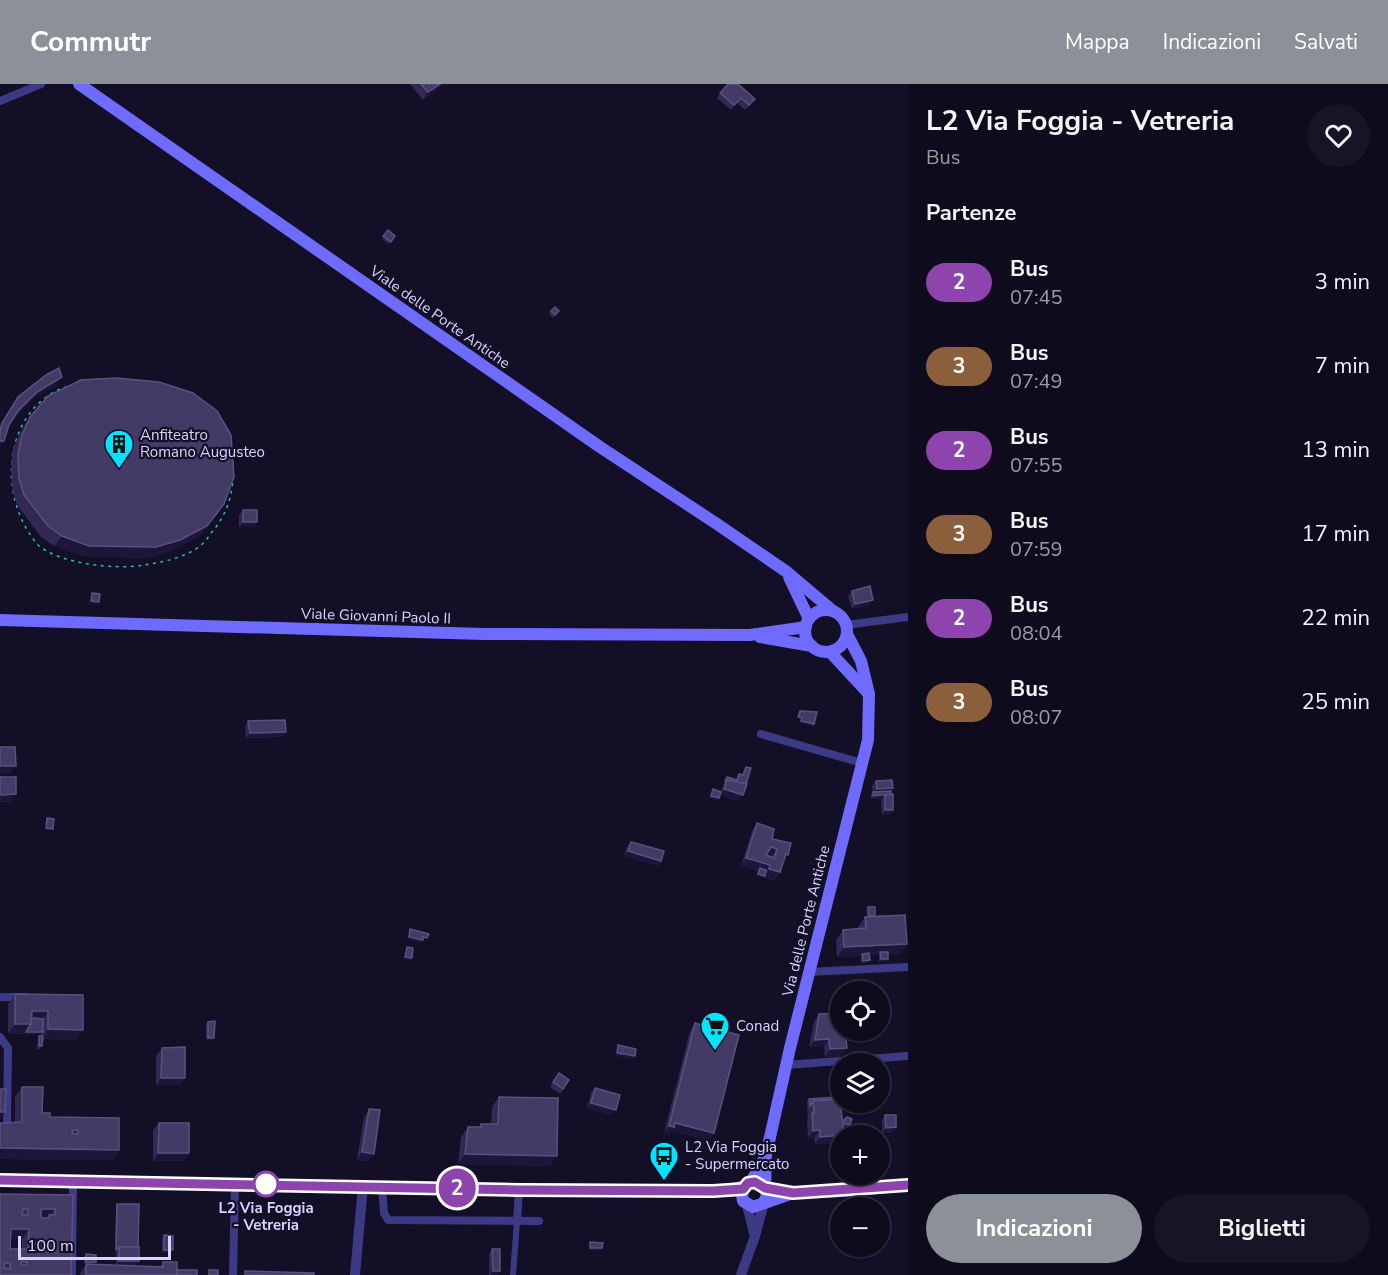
<!DOCTYPE html>
<html lang="it">
<head>
<meta charset="utf-8">
<style>
	:root { --surface:#0e0b1c; --page:#171425; --text:#f1f3f6; --muted:#9b9ba3; --line:#2e2b3b; --accent:#8c9099 }
	body { margin:0; font-family:"Nunito Sans",sans-serif; background:var(--page); color:var(--text); height:100vh; display:flex; flex-direction:column; font-size:22px; white-space:nowrap }
	* { box-sizing:border-box; margin:0 }
	p { font-size:20px; color:var(--muted) }
	.icon { flex:none; width:33px; height:33px; fill:none; stroke:currentColor; stroke-width:2; stroke-linecap:round; stroke-linejoin:round }
	.map { position:relative; flex:1; overflow:hidden }
	.side { display:flex; flex-direction:column; background:var(--surface); width:480px }
	.side>* { flex:none }
	.badge { padding:0 12px; border-radius:20px; font-size:21px; line-height:39px }
	.controls { position:absolute; left:830px; top:897px; display:grid; gap:12px }
	.controls a { display:grid; place-items:center; width:60px; height:60px; border-radius:50%; background:var(--surface); box-shadow:0 2px 4px #0004,0 0 0 2px var(--line); font-size:30px }
	.scale { position:absolute; left:18px; bottom:15px; width:153px; box-sizing:border-box; padding-left:6px; border:3px solid #d9d4ff; border-top:0; font-size:16px; line-height:21px; white-space:nowrap; color:#d9d4ff; -webkit-text-stroke:4px #130f26; paint-order:stroke }
	.map>.badge { position:absolute; translate:-50% -50%; box-shadow:0 0 0 3px #fff }
	h2 { padding:0 18px; font-size:22px; line-height:54px }
	.round { display:grid; place-items:center; flex:none; width:63px; height:63px; border-radius:32px; background:var(--page) }
	.overview { display:flex; align-items:center; justify-content:space-between; height:102px; padding:0 18px }
	h1 { font-size:28px; font-weight:700; line-height:45px }
	.primary-button { display:flex; gap:12px; margin-top:auto; padding:12px 18px }
	.primary-button a { flex:1; height:69px; border-radius:36px; background:var(--accent); color:#fff; font-size:24px; font-weight:700; line-height:69px; text-align:center }
	.primary-button a+a { background:var(--page); color:var(--text) }
	ul { padding:0; list-style:none }
	li { display:flex; align-items:center; gap:18px; height:84px; padding:0 18px }
	li div { flex:1 }
	li b { display:block; font-size:22px }
	li em { font-style:normal }
	li .badge { min-width:66px; font-weight:700; text-align:center }
	header { display:flex; align-items:center; gap:36px; box-sizing:border-box; height:84px; padding:0 30px; background:var(--accent); color:#fff }
	header strong { font-size:28px }
	nav { display:flex; gap:33px; margin-inline-start:auto; font-size:21px }
	main { display:flex; flex:1; min-height:0 }
	.map>svg:first-child { display:block }
	.lines { fill:none; stroke-linecap:round; stroke-linejoin:round }
	.path { stroke:#2fb8b0; stroke-width:1.5; stroke-dasharray:3 4.5; stroke-linecap:butt }
	.pedestrian { stroke:#3d3a85; stroke-width:6 }
	.minor { stroke:#3d3a85; stroke-width:8 }
	.tertiary { stroke:#3d3a85; stroke-width:10 }
	.secondary { stroke:#6f6bff; stroke-width:12 }
	.wall { fill:#312854; fill-rule:evenodd }
	.shaded-wall { fill:#1d163a }
	.building { fill:#433a66; stroke:#5a527e; stroke-width:1.5; fill-rule:evenodd }
	.line-casing { stroke:#fff; stroke-width:14 }
	.line { stroke:#8e44ad; stroke-width:9 }
	.stop-dot { fill:#fff; stroke:#8e44ad; stroke-width:3 }
	.labels { text-anchor:middle; dominant-baseline:central; stroke-width:4.5; stroke-linejoin:round; paint-order:stroke }
	.street-label { font-size:15px; fill:#d9d4ff; stroke:#130f26 }
	.poi-label { font-size:15px; fill:#d9d4ff; stroke:#130f26; text-anchor:start }
	.stop-label { font-size:15px; font-weight:bold; fill:#d9d4ff; stroke:#130f26 }
</style>
</head>
<body>
<header>
<strong>Commutr</strong>
<nav><a>Mappa</a><a>Indicazioni</a><a>Salvati</a></nav>
</header>
<main>
<div class="map">
<svg width="908" height="1191" viewBox="0 0 908 1191">
	<rect width="100%" height="100%" fill="#130f26"/>
	<g class="lines">
		<path class="path" d="M116,296c22,2 46,3 67,11 54,23 66,101 28,142 -3,5 -7,10 -12,14 -16,11 -36,15 -55,18 -29,5 -82,-1 -105,-19 -39,-43 -39,-123 15,-154 19,-10 41,-11 62,-12z"/>
		<path class="pedestrian" d="M513,1191l4,-54"/>
		<g class="minor">
			<path d="M0,17l41,-17"/>
			<path d="M846,541l62,-8"/>
			<path d="M761,650l101,29"/>
			<path d="M809,888l99,-5"/>
			<path d="M0,913h24"/>
			<path d="M0,953l8,11 -1,76"/>
			<path d="M786,981l122,-9"/>
			<path d="M382,1102l2,27 4,7 151,1"/>
			<path d="M517,1137l2,-31"/>
			<path d="M72,1191l1,-94"/>
			<path d="M233,1191l2,-91"/>
		</g>
		<g class="tertiary">
			<path d="M747,1121l7,28"/>
			<path d="M355,1191l8,-89"/>
			<path d="M741,1191l14,-39 9,-33"/>
		</g>
		<g class="secondary">
			<path d="M79,0l521,363 117,77 70,48 46,39"/>
			<path d="M789,493l20,42"/>
			<circle cx="826" cy="547" r="21"/>
			<path d="M0,536l484,14 266,1 56,-8"/>
			<path d="M760,553l52,9"/>
			<path d="M830,568l38,41"/>
			<path d="M0,1096c238,4 476,10 713,11 39,-3 35,-3 53,-36"/>
			<path d="M761,1100c20,17 118,3 147,1"/>
			<path d="M743,1105l-1,6 1,6 10,6 40,-14"/>
			<path d="M764,1119l3,-8 -2,-7 1,-33 24,-107 78,-308 1,-46 -8,-33 -14,-27"/>
		</g>
	</g>
	<g class="wall">
		<path d="M410,0h32l-5,6 -14,10z"/>
		<path d="M728,0l23,20 -6,6 -8,-7 -6,7 -14,-12z"/>
		<path d="M388,146l7,6 -6,8 -7,-5z"/>
		<path d="M551,227l6,3 -4,4 -4,-4z"/>
		<path d="M30,333l170,119 -27,14 -24,8 -67,-2 -28,-10 -13,-9 -24,-32 -5,-16 -1,-24 2,-17 10,-21z"/>
		<path d="M243,426l14,12 -4,5h-14v-12z"/>
		<path d="M852,507l17,14 -17,4 -4,-13z"/>
		<path d="M248,637l38,11 -4,5 -36,1 -1,-11z"/>
		<path d="M746,683l-7,34 -19,-6 -3,6 -8,-3 4,-9 8,3 4,-12 2,-3 9,3 3,-6 4,1z"/>
		<path d="M876,697l17,7 -2,3 -1,24h-8l-1,-15 1,-2 -11,1v-5l2,-2 -1,-6z"/>
		<path d="M757,739l15,16 11,23 -3,10 -6,8 -10,-3 -1,1 -7,-2 2,-5 -17,-5 11,-35z"/>
		<path d="M631,758l30,19 -3,5 -34,-10 3,-9z"/>
		<path d="M868,823l32,47h-12v5l-2,3h-7v-7h-10l1,5 -2,3h-7v-7l-24,1 -1,-17 7,-10 15,-1v-2l7,-10h2l-1,-7z"/>
		<path d="M15,910l68,1 -7,45 -33,-1 -3,10h-3l1,-10 1,-3h2v-2h-33v-30z"/>
		<path d="M819,930l20,15 2,27 -16,1 -1,-10h-15l5,-25z"/>
		<path d="M208,938l5,18h-7v-16z"/>
		<path d="M695,939l19,110 -5,7 -38,-9 -2,4 -5,-2 26,-102z"/>
		<path d="M162,964l18,37h-24v-29z"/>
		<path d="M840,983v14h-8l-1,-8 4,-5z"/>
		<path d="M559,989l10,7 -9,14 -10,-7z"/>
		<path d="M22,1003l20,26 8,4 69,1v32l-7,10 -112,-1v-36l15,-1v-25z"/>
		<path d="M595,1004l17,27 -25,-7 4,-15z"/>
		<path d="M499,1013l51,69 -92,-2 3,-27 7,-10h11l2,-3h10l1,-17z"/>
		<path d="M809,1015l34,22 4,-4 1,11 -5,-2 -3,10v5l-1,2 -24,1 -1,-6h-6l-1,-18 1,-2 -1,-17z"/>
		<path d="M369,1025l-1,52 -11,-1 7,-43z"/>
		<path d="M885,1031l11,12 -3,5 -11,1v-13z"/>
		<path d="M159,1039l30,30 -6,8h-30v-31z"/>
		<path d="M0,1110l73,1 -2,80h-71zM10,1155h12v10l-12,-1z"/>
		<path d="M117,1120l19,62 24,1 3,-5 14,8 20,5h-118l7,-11h-2v-7l2,-3 8,10 22,1v-13h-1l1,-46z"/>
		<path d="M164,1151l7,18h-9v-15z"/>
		<path d="M492,1165l8,22 -3,4h-8v-21z"/>
	</g>
	<g class="shaded-wall">
		<path d="M440,0h2l-5,6 -14,10 5,-8z"/>
		<path d="M62,293l-5,8 -25,14 -19,20 5,-8 19,-19z"/>
		<path d="M0,357h4l-4,6z"/>
		<path d="M224,420l-24,32 -27,14 -24,8 -67,-2 -28,-10 8,-10z"/>
		<path d="M243,438h14l-4,5h-14z"/>
		<path d="M873,516l-4,5 -17,4 3,-5z"/>
		<path d="M91,517l8,1 -1,2h-8z"/>
		<path d="M801,637l13,3 -1,2 -13,-3z"/>
		<path d="M286,648l-4,5 -36,1 4,-5z"/>
		<path d="M0,682h16l-6,8h-10z"/>
		<path d="M893,704l-4,5 -16,1 4,-5z"/>
		<path d="M724,705l19,6 -4,6 -19,-6z"/>
		<path d="M16,710l-5,8h-11v-7z"/>
		<path d="M884,711l-2,3 -11,1 2,-3z"/>
		<path d="M711,712l8,2 -2,3 -8,-3z"/>
		<path d="M885,726h8l-3,5h-8z"/>
		<path d="M46,744l7,1 -2,2 -7,-1z"/>
		<path d="M771,763l6,2 -5,8 -7,-2z"/>
		<path d="M628,767l33,10 -3,5 -34,-10z"/>
		<path d="M746,774l24,7 -5,7 -5,-4 -2,3 -17,-5z"/>
		<path d="M769,785l11,3 -6,8 -10,-3 -1,1 -7,-2 2,-2 6,2z"/>
		<path d="M409,853l14,3 -2,3 -14,-4z"/>
		<path d="M907,860l-7,10 -19,1 -1,-3 -1,3 -17,1v-2l-1,2 -24,1 7,-10z"/>
		<path d="M405,873l7,1 -2,3 -7,-1z"/>
		<path d="M881,875h7l-2,3h-7z"/>
		<path d="M870,876l-2,3h-7l2,-2z"/>
		<path d="M32,927h16l-7,10h-15z"/>
		<path d="M15,940h16l12,8 -2,2h-33z"/>
		<path d="M48,945l35,1 -7,10 -35,-1z"/>
		<path d="M208,954h6l-1,2h-7z"/>
		<path d="M829,955l-5,8h-15l6,-7z"/>
		<path d="M847,964l-6,8 -16,1 5,-8z"/>
		<path d="M617,969l18,3 -2,3 -18,-3z"/>
		<path d="M835,992h5v5h-8z"/>
		<path d="M161,994h24l-5,7h-24z"/>
		<path d="M591,1019l25,7 -4,5 -25,-7z"/>
		<path d="M0,1028h5l-5,8z"/>
		<path d="M675,1039l39,10 -5,7 -38,-9 -2,4 -5,-2 5,-7z"/>
		<path d="M844,1040l6,1 -2,3 -6,-2z"/>
		<path d="M896,1043l-3,5 -11,1 4,-5z"/>
		<path d="M820,1046l-6,8h-6l5,-7z"/>
		<path d="M840,1052v5l-1,2 -24,1 5,-7z"/>
		<path d="M0,1064l119,2 -7,10 -112,-1z"/>
		<path d="M362,1068l12,2 -6,7 -11,-1z"/>
		<path d="M158,1069h31l-6,8h-30z"/>
		<path d="M465,1070l92,2 -7,10 -92,-2z"/>
		<path d="M41,1125h14l-6,8v-2l-3,4 -12,1z"/>
		<path d="M11,1145h18l-7,10h-18z"/>
		<path d="M590,1164h12l-1,3 -13,-1z"/>
		<path d="M164,1166h9l-2,3h-9z"/>
		<path d="M119,1177h20l-4,5h-19z"/>
		<path d="M86,1178h10l-2,2h-10z"/>
		<path d="M493,1187h7l-3,4h-7z"/>
	</g>
	<g class="building">
		<path d="M421,0h19l-12,8z"/>
		<path d="M728,0h10l17,15 -6,6 -8,-7 -7,7 -14,-12z"/>
		<path d="M388,146l7,6 -4,6 -8,-6z"/>
		<path d="M555,223l4,4 -4,4 -4,-4z"/>
		<path d="M59,284l3,9 -25,15 -19,19 -9,14 -5,16h-4v-11l2,-7 16,-26 28,-22z"/>
		<path d="M116,294l43,4 34,11 24,18 14,24 3,42 -10,27 -17,22 -27,14 -24,7 -67,-1 -27,-10 -14,-10 -24,-31 -5,-16 -1,-24 3,-17 9,-21 18,-21 33,-16z"/>
		<rect x="243" y="426" width="14" height="12"/>
		<path d="M870,502l3,14 -18,4 -3,-13z"/>
		<path d="M92,509l8,1 -1,8 -8,-1z"/>
		<path d="M800,627l17,1 -3,12 -13,-3 1,-3 -4,-1z"/>
		<path d="M285,636l1,12 -36,1 -2,-12z"/>
		<path d="M0,663h15l1,19h-16z"/>
		<path d="M746,683l5,1 -5,16 -19,-4 -2,2 2,-5 10,3 2,-6 4,1z"/>
		<path d="M0,693h16v17l-16,1z"/>
		<path d="M727,696l20,4 -4,11 -19,-6z"/>
		<path d="M892,696l1,8 -16,1 -1,-8z"/>
		<path d="M713,705l8,3 -2,6 -8,-2z"/>
		<path d="M891,707v3l-18,2v-4z"/>
		<path d="M893,710v16h-8v-15z"/>
		<path d="M47,734l7,1 -1,10 -7,-1z"/>
		<path d="M757,739l17,6 -2,10 19,4 -3,12 -2,-1 -6,18 -11,-3 1,-4 -24,-7zM771,763l6,2 -3,9 -8,-3z"/>
		<path d="M631,758l33,9 -3,10 -33,-10z"/>
		<path d="M760,784l6,2 -1,6 -7,-2z"/>
		<path d="M868,823h7v9h-6z"/>
		<path d="M905,831l2,29 -63,3 -1,-17 23,-2 -1,-11z"/>
		<path d="M410,845l19,5 -2,4 -4,-1v3l-14,-3z"/>
		<path d="M407,863l6,1 -1,10 -7,-1z"/>
		<path d="M880,868h8v7h-7z"/>
		<path d="M869,869l1,7 -7,1 -1,-7z"/>
		<path d="M15,910l68,1v35l-35,-1v-18h-16l-1,13h-16z"/>
		<path d="M840,929l-1,16 1,1h5l2,18 -17,1 -1,-10 -14,1 4,-26z"/>
		<path d="M31,934l12,1v13h-17l5,-8z"/>
		<path d="M215,937l-1,17h-6v-16z"/>
		<path d="M695,939l44,12 -25,98 -39,-10 -1,4 -5,-1z"/>
		<path d="M705,941l12,3v1l-12,-3z"/>
		<path d="M39,952h4l-1,10h-3z"/>
		<path d="M618,961l18,4 -1,7 -18,-3z"/>
		<path d="M185,963v31h-24l1,-30z"/>
		<path d="M840,983v9h-5v-8z"/>
		<path d="M559,989l10,7 -6,9 -10,-7z"/>
		<path d="M22,1003h21l-1,26h8v4l69,1v32l-119,-2v-25l22,-1zM73,1046h5v4h-6z"/>
		<rect x="879" y="1003" width="1" height="11"/>
		<path d="M595,1004l25,7 -4,15 -25,-7z"/>
		<path d="M0,1005h6l-1,23h-5z"/>
		<path d="M499,1013l59,1 -1,58 -92,-2 3,-27h13v-3h17z"/>
		<path d="M837,1013v2l-24,2 -3,5 -1,-7z"/>
		<path d="M840,1015l4,36 -24,2v-7l-7,1 -1,-18h2l-1,-12z"/>
		<path d="M369,1025l11,1 -6,44 -12,-2z"/>
		<path d="M885,1031h11v12l-10,1z"/>
		<path d="M847,1033l5,2 -2,6 -6,-1v-4z"/>
		<path d="M159,1039h30v30h-31z"/>
		<path d="M0,1110l73,1 -2,80h-71zM23,1125h5v6h-6zM41,1125h14v6h-6v3h-8zM11,1145h18l-1,20h-18zM21,1178h6v3h-6zM4,1179h6v6l-6,-1z"/>
		<path d="M117,1120h22l-1,43h-19l-1,2h-2z"/>
		<path d="M164,1151l9,1v14h-9z"/>
		<path d="M590,1158l13,1 -1,5h-12z"/>
		<rect x="119" y="1163" width="20" height="14"/>
		<path d="M492,1165h8v22h-7z"/>
		<path d="M86,1170l10,1v7h-10z"/>
		<path d="M163,1178h14v13h-91v-11l77,3z"/>
		<rect x="177" y="1186" width="20" height="5"/>
		<rect x="209" y="1186" width="9" height="5"/>
		<path d="M245,1187l69,2v2h-69z"/>
	</g>
	<g class="lines">
		<g class="line-casing">
			<path id="line" d="M0,1096l519,10 194,1 30,-2 5,-6 7,-1 10,6 28,5 115,-8"/>
		</g>
		<use href="#line" class="line"/>
	</g>
	<defs>
		<g id="building-pin" transform="scale(1.5)"><path d="M0 17L-7.5 6A9.5 9.5 0 1 1 7.5 6Z" fill="#00e5ff" stroke="#130f26"/><path d="M-4-6H4V6H1V3H-1V6H-4ZM-2.5-4.3h1.7v1.8h-1.7ZM.8-4.3h1.7v1.8H.8ZM-2.5-1h1.7V.8h-1.7ZM.8-1h1.7V.8H.8Z" fill="#111"/></g>
		<g id="supermarket-pin" transform="scale(1.5)"><path d="M0 17L-7.5 6A9.5 9.5 0 1 1 7.5 6Z" fill="#00e5ff" stroke="#130f26"/><path d="M-6-5.5h2.5l.6 2H6L4.5 2H-2.5L-4.4-4H-6ZM-1.5 3.2a1.3 1.3 0 1 0 .1 0ZM3 3.2a1.3 1.3 0 1 0 .1 0Z" fill="#111"/></g>
		<g id="bus-pin" transform="scale(1.5)"><path d="M0 17L-7.5 6A9.5 9.5 0 1 1 7.5 6Z" fill="#00e5ff" stroke="#130f26"/><path d="M-5-6H5V4H4V6H2V4H-2V6H-4V4H-5ZM-3.5-4V0h7V-4ZM-3.5 1.2v1.5H-2V1.2ZM2 1.2v1.5H3.5V1.2Z" fill="#111"/></g>
	</defs>
	<g fill-rule="evenodd">
		<use href="#building-pin" x="119" y="360"/>
		<use href="#supermarket-pin" x="715" y="942"/>
		<use href="#bus-pin" x="664" y="1072"/>
	</g>
	<circle class="stop-dot" cx="266" cy="1100" r="12"/>
	<g class="labels">
		<g class="street-label">
			<text transform="translate(440 233) rotate(35)">Viale delle Porte Antiche</text>
			<text transform="translate(376 532) rotate(2)">Viale Giovanni Paolo II</text>
			<text transform="translate(806 837) rotate(-76)">Via delle Porte Antiche</text>
		</g>
		<g class="poi-label">
			<text x="140" y="351">Anfiteatro<tspan x="140" dy="17">Romano Augusteo</tspan></text>
			<text x="736" y="942">Conad</text>
			<text x="685" y="1063">L2 Via Foggia<tspan x="685" dy="17">- Supermercato</tspan></text>
		</g>
		<g class="stop-label">
			<text x="266" y="1124">L2 Via Foggia<tspan x="266" dy="17">- Vetreria</tspan></text>
		</g>
	</g>
</svg>
<div class="controls">
<a><svg class="icon" aria-label="locate" viewBox="0 0 24 24"><circle cx="12" cy="12" r="6"/><path d="M12 2v4M12 18v4M2 12h4M18 12h4"/></svg></a>
<a><svg class="icon" aria-label="layers" viewBox="0 0 24 24"><path d="M12 4l9 5-9 5-9-5zM3 14l9 5 9-5"/></svg></a>
<a>+</a>
<a>−</a>
</div>
<div class="scale">100 m</div>
<b class="badge" style="left:457px;top:1104px;background:#8e44ad;color:#fff">2</b>
</div>
<section class="side">
<div class="overview"><div><h1>L2 Via Foggia - Vetreria</h1><p>Bus</p></div><a class="round"><svg class="icon" aria-label="heart" viewBox="0 0 24 24"><path d="M12 20l-8-8c-3-5 5-10 8-4 3-6 11-1 8 4z"/></svg></a></div>
<h2>Partenze</h2>
<ul>
<li><span class="badge" style="background:#8e44ad;color:#fff">2</span><div><b>Bus</b><p>07:45</p></div><em>3 min</em></li>
<li><span class="badge" style="background:#8b5e3c;color:#fff">3</span><div><b>Bus</b><p>07:49</p></div><em>7 min</em></li>
<li><span class="badge" style="background:#8e44ad;color:#fff">2</span><div><b>Bus</b><p>07:55</p></div><em>13 min</em></li>
<li><span class="badge" style="background:#8b5e3c;color:#fff">3</span><div><b>Bus</b><p>07:59</p></div><em>17 min</em></li>
<li><span class="badge" style="background:#8e44ad;color:#fff">2</span><div><b>Bus</b><p>08:04</p></div><em>22 min</em></li>
<li><span class="badge" style="background:#8b5e3c;color:#fff">3</span><div><b>Bus</b><p>08:07</p></div><em>25 min</em></li>
</ul>
<div class="primary-button"><a>Indicazioni</a><a>Biglietti</a></div>
</section>
</main>
</body>
</html>
